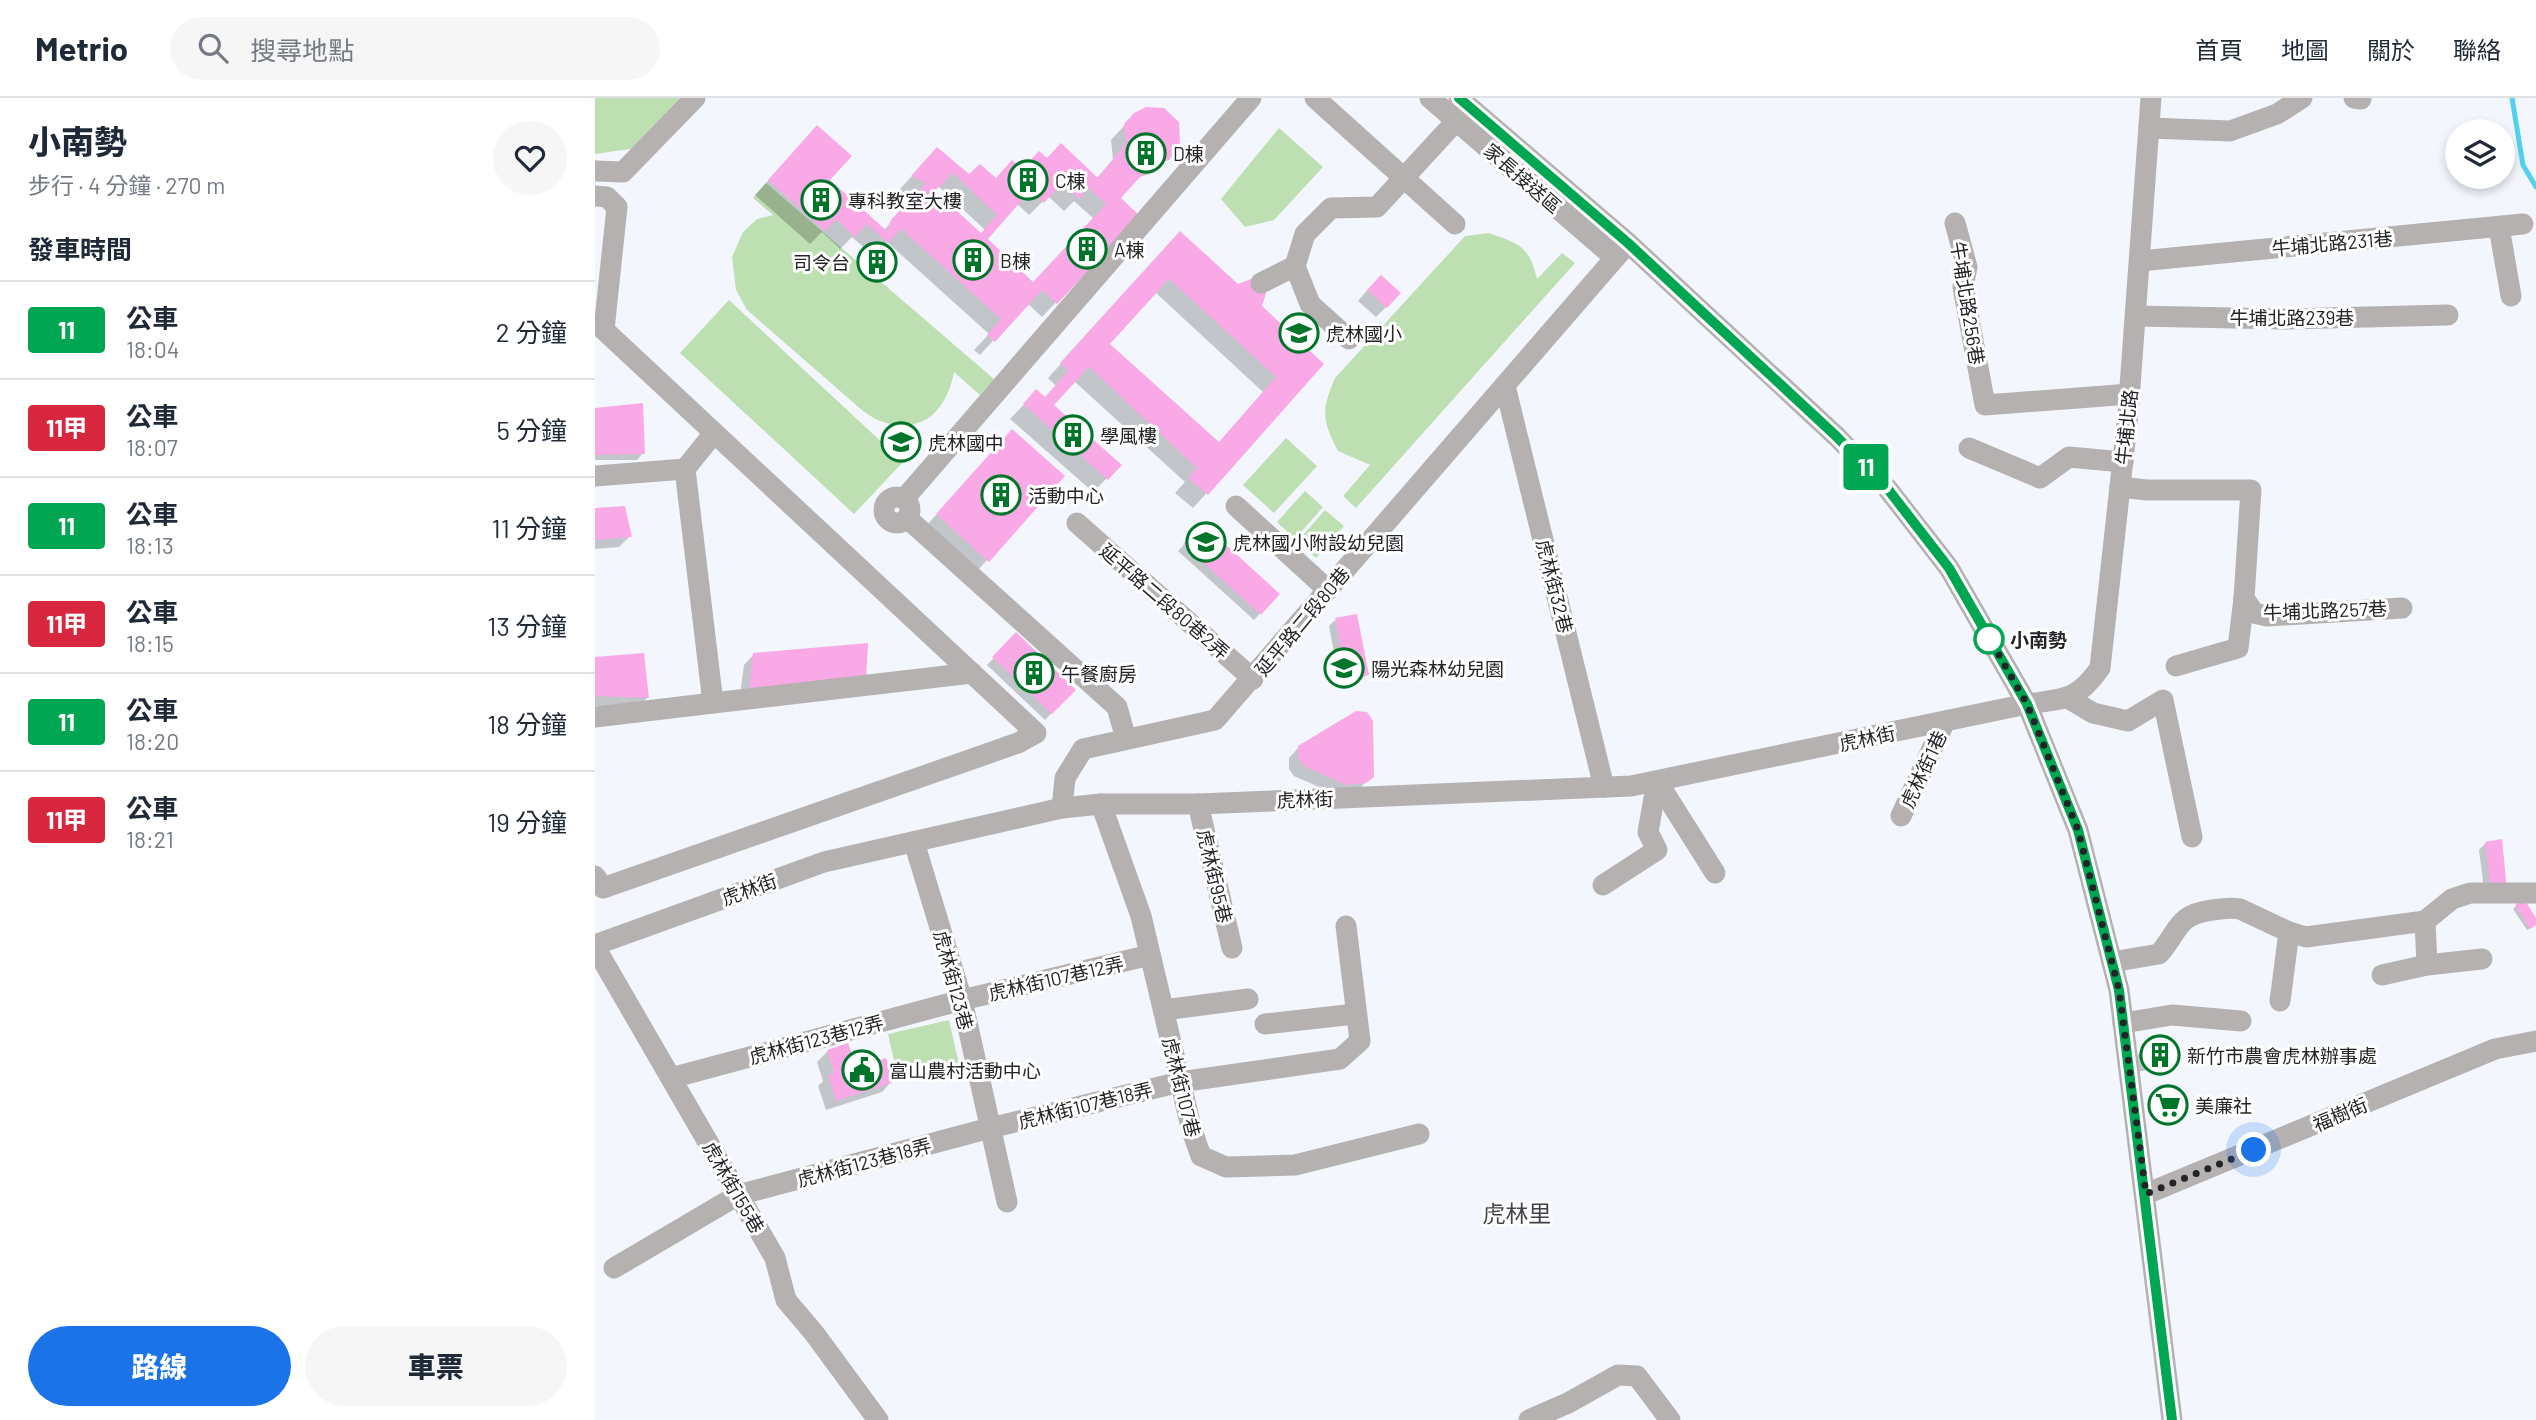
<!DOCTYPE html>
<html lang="zh-TW">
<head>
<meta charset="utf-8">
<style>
	:root { --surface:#fff; --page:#f6f6f7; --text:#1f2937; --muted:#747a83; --line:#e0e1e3; --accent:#1a73e8 }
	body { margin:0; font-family:Barlow,"Noto Sans TC",sans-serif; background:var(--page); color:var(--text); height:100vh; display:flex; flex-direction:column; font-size:26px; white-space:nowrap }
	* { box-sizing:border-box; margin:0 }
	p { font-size:23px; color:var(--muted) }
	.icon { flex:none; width:38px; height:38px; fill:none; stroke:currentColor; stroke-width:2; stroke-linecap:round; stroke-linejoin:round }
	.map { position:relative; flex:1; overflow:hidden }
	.details { display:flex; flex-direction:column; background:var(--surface); width:595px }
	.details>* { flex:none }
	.badge { padding:0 14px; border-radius:5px; font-size:24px; line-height:46px }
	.buttons { position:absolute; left:1850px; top:21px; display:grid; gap:14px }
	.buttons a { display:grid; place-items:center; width:70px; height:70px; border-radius:50%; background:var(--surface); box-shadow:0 4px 10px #0003; font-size:35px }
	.you { position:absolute; width:35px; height:35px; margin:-18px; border:5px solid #fff; border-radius:50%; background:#1a73e8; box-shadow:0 0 0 10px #1a73e833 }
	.map>.badge { position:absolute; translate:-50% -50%; box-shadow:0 0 0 4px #fff }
	h2 { padding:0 28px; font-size:26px; line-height:63px }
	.round { display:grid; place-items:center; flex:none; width:74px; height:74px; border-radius:37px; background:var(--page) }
	.head { display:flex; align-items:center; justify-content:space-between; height:119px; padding:0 28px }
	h1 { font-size:33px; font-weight:800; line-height:52px }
	.action { display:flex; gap:14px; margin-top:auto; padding:14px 28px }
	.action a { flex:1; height:80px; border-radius:42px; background:var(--accent); color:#fff; font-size:28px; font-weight:800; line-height:80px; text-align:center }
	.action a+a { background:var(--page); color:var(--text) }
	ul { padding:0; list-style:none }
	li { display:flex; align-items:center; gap:21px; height:98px; padding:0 28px; border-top:2px solid var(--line) }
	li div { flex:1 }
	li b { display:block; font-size:26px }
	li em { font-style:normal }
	li .badge { min-width:77px; font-weight:700; text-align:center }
	header { display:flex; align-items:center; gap:42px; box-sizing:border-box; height:98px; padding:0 35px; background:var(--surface); border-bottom:2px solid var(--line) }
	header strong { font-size:33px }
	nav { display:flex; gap:38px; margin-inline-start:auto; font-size:24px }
	.search { width:490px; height:63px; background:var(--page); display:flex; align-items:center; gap:18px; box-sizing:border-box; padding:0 24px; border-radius:38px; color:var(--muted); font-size:26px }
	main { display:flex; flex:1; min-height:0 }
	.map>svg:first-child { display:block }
	.green { fill:#bedfb1 }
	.shadow { fill:#0003; fill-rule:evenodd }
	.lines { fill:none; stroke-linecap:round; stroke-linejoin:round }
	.stream { stroke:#52d1f1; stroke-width:5 }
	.building { fill:#f8a9e6; fill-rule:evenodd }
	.minor { stroke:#b5b1b1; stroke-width:21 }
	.line-casing { stroke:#fff; stroke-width:16 }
	.line { stroke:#00a651; stroke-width:10 }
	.walk { stroke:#232427; stroke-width:7; stroke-dasharray:0 12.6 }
	.stop-dot { fill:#fff; stroke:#00a651; stroke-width:3.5 }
	.labels { text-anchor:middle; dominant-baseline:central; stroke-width:6; stroke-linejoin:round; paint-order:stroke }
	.poi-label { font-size:19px; fill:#232427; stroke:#fff; text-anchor:start }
	.street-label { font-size:19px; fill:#232427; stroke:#fff }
	.stop-label { font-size:19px; font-weight:bold; fill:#232427; stroke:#fff; text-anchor:start }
	.quarter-label { font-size:23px; fill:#3f4247; stroke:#fff }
</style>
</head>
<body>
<header>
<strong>Metrio</strong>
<div class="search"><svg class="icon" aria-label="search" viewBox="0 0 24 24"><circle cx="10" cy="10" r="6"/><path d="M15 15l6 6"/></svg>搜尋地點</div>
<nav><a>首頁</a><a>地圖</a><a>關於</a><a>聯絡</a></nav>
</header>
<main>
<section class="details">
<div class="head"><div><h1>小南勢</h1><p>步行 · 4 分鐘 · 270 m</p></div><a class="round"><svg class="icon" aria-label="heart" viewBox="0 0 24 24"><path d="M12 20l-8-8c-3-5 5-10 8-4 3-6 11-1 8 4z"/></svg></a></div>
<h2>發車時間</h2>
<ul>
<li><span class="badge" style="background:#00a651;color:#fff">11</span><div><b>公車</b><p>18:04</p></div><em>2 分鐘</em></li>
<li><span class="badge" style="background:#d7263d;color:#fff">11甲</span><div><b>公車</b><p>18:07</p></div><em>5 分鐘</em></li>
<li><span class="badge" style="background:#00a651;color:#fff">11</span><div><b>公車</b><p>18:13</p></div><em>11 分鐘</em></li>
<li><span class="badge" style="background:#d7263d;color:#fff">11甲</span><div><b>公車</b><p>18:15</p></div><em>13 分鐘</em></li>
<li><span class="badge" style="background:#00a651;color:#fff">11</span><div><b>公車</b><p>18:20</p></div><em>18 分鐘</em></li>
<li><span class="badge" style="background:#d7263d;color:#fff">11甲</span><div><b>公車</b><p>18:21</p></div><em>19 分鐘</em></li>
</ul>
<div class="action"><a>路線</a><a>車票</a></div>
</section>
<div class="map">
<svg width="1941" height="1322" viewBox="0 0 1941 1322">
	<rect width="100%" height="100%" fill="#f3f7fd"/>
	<g class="green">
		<path d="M0,0h86l-45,50 -41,6z"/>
		<path d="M684,30l44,39 -49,53 -29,7 -24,-28z"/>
		<path d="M171,85l228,196 -14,16 -26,-23c-7,37 -30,63 -71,50 -7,-2 -14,-7 -20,-11l-116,-101 -11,-20 -4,-33 11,-25 14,-13 16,-4 -20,-17z"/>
		<path d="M894,135c31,11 40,13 48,46l25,-26 13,10 -219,245 -13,-12 27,-31 -32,-14c-16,-31 -17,-40 -3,-73l130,-142z"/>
		<path d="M134,202l174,162 -49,52 -174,-161z"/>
		<path d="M691,340l31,28 -43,47 -31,-28z"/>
		<path d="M710,393l18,16 -28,32 -18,-17z"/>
		<path d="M730,412l19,16 -28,32 -19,-16z"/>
		<path d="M354,922l10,44 -61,14 -10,-44z"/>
	</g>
	<g class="shadow">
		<path d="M540,16l32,45 -14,14 -17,5 -17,20 19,18 -96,101 -15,-14 -47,52 -6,-5 15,-16 -102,-92 -12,11 15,13 -11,12 -18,-17 8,-9 -17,-15 -12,12 -18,-17 -12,12 -55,-49 48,-53 25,38 56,50 30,-33 -15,-7 25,-27 45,14 26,3 52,-20 50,18 16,-19 -2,-19zM343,88l47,44 -5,5 -47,-44zM453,98l16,15 10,-10 20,18 -61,65 -48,-45 31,-36 13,12z"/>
		<path d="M572,149l93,60 62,57 -129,144 -18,-15 10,-11 -111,-101 -22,24 55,73 -14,14 -83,-73 26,-27 9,7 11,-13 -8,-8zM560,194l108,100 -45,52 -110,-100z"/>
		<path d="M775,189l16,20 -10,10 -18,-16z"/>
		<path d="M0,311l48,44 -6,7h-42z"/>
		<path d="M407,343l-15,119 -10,11 -50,-46z"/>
		<path d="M0,412l35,26 -11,11 -24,2z"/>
		<path d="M607,427l76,69 -24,26 -76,-69z"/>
		<path d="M740,522l32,54 -7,7 -20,3 -11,-58z"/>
		<path d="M421,537l58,55 -29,30 -58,-55z"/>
		<path d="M159,556l110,26 -125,22 5,-37z"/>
		<path d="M0,561l52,39 -10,10 -42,-2z"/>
		<path d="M704,649l73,29 -11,11 -26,7 -41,-18 -5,-7v-11z"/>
		<path d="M1891,745l20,46 -21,8 -6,-47z"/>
		<path d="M1921,808l20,15v3l-9,6 -14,-21z"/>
		<path d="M252,948l8,23 37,12 -10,11 -56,18 -8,-24 5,-5 -6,-19 10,-10z"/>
		<path d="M1546,954l37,8 -7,6 -35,6 -2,-14z"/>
	</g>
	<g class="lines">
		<path class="stream" d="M1917,0l11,67 13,22"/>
	</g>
	<g class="building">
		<path d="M551,9l18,1 15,14 1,24 -11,14 -19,6 -29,32 19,18 -83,88 -15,-14 -47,52 -8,-7 14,-16 -100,-90 -13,14 -21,-19 -12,13 -19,-18 -11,12 -57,-51 49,-55 35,31 -22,24 57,51 4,-11 35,-37 -15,-7 26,-29 32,27 11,-10 16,14 16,-18 10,9 17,-18 8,7 14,-15 37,35 28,-35 -2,-19 10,-11zM358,75l44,42 -16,18 -46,-42zM467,85l17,16 9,-11 18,16 -73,78 -45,-43 43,-49 13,13z"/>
		<path d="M585,133l58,53 13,-5 10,4 5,10 -4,13 62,58 -116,131 -20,-17 9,-10 -108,-101 -35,38 68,60 -14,15 -85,-76 13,-15 9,8 23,-26 -8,-8zM574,181l107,98 -57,65 -109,-98z"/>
		<path d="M276,150l21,18 -9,10 -21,-18z"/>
		<path d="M786,177l20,18 -14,15 -20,-18z"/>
		<path d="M48,305l2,51 -50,1v-47z"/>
		<path d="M417,331l53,47 -76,86 -53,-48z"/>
		<path d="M30,408l7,31 -37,3v-32z"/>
		<path d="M607,425l78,71 -19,21 -78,-71z"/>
		<path d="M762,516l12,61 -22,4 -12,-61z"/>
		<path d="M421,534l60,58 -24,24 -60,-57z"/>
		<path d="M273,545l-2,38 -117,12 4,-40z"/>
		<path d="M49,555l5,45 -54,-2v-39z"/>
		<path d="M761,613l11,1 6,9 1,56 -8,6 -20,2 -42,-19 -6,-8v-12z"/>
		<path d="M1907,741l5,51 -16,1 -6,-49z"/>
		<path d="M1929,801l12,19v7l-6,4 -15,-24z"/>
		<path d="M253,945l8,24 30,-9 8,24 -58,19 -8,-26 6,-2 -7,-23z"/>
		<path d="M1582,946l3,16 -37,7 -3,-17z"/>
	</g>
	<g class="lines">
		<g class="minor">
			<path d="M720,0l140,126"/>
			<path d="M835,0l185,160"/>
			<path d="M864,0l169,145 208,193 51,52 62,80 78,136 51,126 41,160 53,430"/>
			<path d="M1759,0l7,1"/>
			<path d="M1554,30l81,3 47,-17 25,-16"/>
			<path d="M0,73l28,1 72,-74"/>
			<path d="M0,98l12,1 10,10 -13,123 432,403 -18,10 -415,145 -8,-12"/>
			<path d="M1360,125l12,44 -4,20 22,118 145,-11"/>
			<path d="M1904,129l12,69"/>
			<path d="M1545,163l383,-37"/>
			<path d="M700,168l15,38 39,35"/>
			<path d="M666,185l34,-17 10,-32 26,-26 46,-1 92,-100"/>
			<path d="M1541,218l148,3 164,-4"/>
			<path d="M910,288l99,401"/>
			<path d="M1374,350l71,30 29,-21 54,5"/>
			<path d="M90,371l28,234 259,-30"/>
			<path d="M0,378l90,-7 29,-36"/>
			<path d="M1525,389l27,3h104l-7,108 10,15 13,3 135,-8"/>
			<circle cx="302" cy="412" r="13"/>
			<path d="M309,401l347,-401"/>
			<path d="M641,408l92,84"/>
			<path d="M312,420l210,189 9,32"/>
			<path d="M482,425l176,156"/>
			<path d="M1581,568l62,-18 6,-50"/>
			<path d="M1473,600l25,15 35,8 35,-21 29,137"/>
			<path d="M0,619l118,-14"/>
			<path d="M1062,683l58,92"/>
			<path d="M506,706l40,112 51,215 9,25 25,11 69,-2 124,-31"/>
			<path d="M603,706l34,144"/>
			<path d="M467,710l3,-30 18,-29 132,-29 413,-477"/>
			<path d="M1306,718l44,-95"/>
			<path d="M319,744l48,158 45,202"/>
			<path d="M1008,787l54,-35 -9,-18 9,-51"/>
			<path d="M1830,823l2,44"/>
			<path d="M0,847l229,-83 238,-54 39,-4h97l433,-18 396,-82c37,-5 50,-3 73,-36l28,-254 23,-316"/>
			<path d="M0,849l180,311 11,42 28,33 64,87"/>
			<path d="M1517,864l47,-8c21,-24 17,-39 53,-44 10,-1 19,-3 28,-1l49,23 17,5 119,-16 27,-22 18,-6h66"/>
			<path d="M1787,877l45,-10 55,-6"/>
			<path d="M1685,903l9,-69"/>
			<path d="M569,912l84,-11"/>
			<path d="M1528,925l49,-8 69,6"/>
			<path d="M670,926l90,-10"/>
			<path d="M76,980l291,-78 188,-45"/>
			<path d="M1551,1096l349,-145 41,-8"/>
			<path d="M19,1170l124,-73 252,-67 190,-46 160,-23 20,-18 -14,-115"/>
			<path d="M934,1322l39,-17 50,-28 19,1 33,44"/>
		</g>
	</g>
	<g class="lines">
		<g class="line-casing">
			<path id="line" d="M864,0l169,145 208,193 51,52 62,80 78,136 51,126 41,160 53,430"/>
		</g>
		<use href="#line" class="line"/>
		<path class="walk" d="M1394,541l-1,-3 39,68 51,126 41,160 27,204 108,-44"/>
	</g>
	<defs>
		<g id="building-ring" transform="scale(2.0125)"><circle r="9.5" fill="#fff" stroke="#007428" stroke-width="1.5"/><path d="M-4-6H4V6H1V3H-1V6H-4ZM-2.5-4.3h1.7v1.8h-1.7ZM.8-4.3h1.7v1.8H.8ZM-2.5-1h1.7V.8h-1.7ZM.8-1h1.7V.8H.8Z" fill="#007428"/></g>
		<g id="school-ring" transform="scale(2.0125)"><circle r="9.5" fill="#fff" stroke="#007428" stroke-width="1.5"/><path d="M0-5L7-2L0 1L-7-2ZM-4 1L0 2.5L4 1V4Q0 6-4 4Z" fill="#007428"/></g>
		<g id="civic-ring" transform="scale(2.0125)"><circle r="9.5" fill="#fff" stroke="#007428" stroke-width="1.5"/><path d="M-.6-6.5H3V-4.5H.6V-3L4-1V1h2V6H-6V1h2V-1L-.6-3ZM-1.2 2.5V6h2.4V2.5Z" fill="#007428"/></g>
		<g id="supermarket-ring" transform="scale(2.0125)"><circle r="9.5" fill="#fff" stroke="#007428" stroke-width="1.5"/><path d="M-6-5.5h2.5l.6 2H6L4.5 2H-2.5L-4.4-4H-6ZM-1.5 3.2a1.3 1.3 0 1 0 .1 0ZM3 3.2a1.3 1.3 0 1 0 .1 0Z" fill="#007428"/></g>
	</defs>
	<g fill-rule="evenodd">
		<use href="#building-ring" x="551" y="55"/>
		<use href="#building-ring" x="433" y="82"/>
		<use href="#building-ring" x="226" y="102"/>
		<use href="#building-ring" x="492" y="151"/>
		<use href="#building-ring" x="378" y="162"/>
		<use href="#building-ring" x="282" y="164"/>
		<use href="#school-ring" x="704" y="235"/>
		<use href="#building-ring" x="478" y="337"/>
		<use href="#school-ring" x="306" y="344"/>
		<use href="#building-ring" x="406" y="397"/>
		<use href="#school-ring" x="611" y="444"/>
		<use href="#school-ring" x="749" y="570"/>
		<use href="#building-ring" x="439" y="575"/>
		<use href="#building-ring" x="1565" y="957"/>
		<use href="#civic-ring" x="267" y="972"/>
		<use href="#supermarket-ring" x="1573" y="1007"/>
	</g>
	<circle class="stop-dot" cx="1394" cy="541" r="14"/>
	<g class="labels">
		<g class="poi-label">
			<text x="578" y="55">D棟</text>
			<text x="460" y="82">C棟</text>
			<text x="253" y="102">專科教室大樓</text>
			<text x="519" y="151">A棟</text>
			<text x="405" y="162">B棟</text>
			<text x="255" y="164" text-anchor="end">司令台</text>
			<text x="731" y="235">虎林國小</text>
			<text x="505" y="337">學風樓</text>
			<text x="333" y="344">虎林國中</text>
			<text x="433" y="397">活動中心</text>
			<text x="638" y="444">虎林國小附設幼兒園</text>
			<text x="776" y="570">陽光森林幼兒園</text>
			<text x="466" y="575">午餐廚房</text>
			<text x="1592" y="957">新竹市農會虎林辦事處</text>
			<text x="294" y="972">富山農村活動中心</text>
			<text x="1600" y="1007">美廉社</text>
		</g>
		<g class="street-label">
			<text transform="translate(928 80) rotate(41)">家長接送區</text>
			<text transform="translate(1737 145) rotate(-5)">牛埔北路231巷</text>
			<text transform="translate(1373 205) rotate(81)">牛埔北路256巷</text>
			<text x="1697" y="219">牛埔北路239巷</text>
			<text transform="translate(1531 329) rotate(-84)">牛埔北路</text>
			<text transform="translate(960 488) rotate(76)">虎林街32巷</text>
			<text transform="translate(570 503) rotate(41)">延平路二段80巷2弄</text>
			<text transform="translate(1730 512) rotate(-2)">牛埔北路257巷</text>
			<text transform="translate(707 523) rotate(-50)">延平路二段80巷</text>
			<text transform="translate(1272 640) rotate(-12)">虎林街</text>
			<text transform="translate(1328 671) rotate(-65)">虎林街1巷</text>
			<text transform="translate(710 701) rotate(-2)">虎林街</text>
			<text transform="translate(620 778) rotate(77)">虎林街95巷</text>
			<text transform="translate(154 791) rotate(-20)">虎林街</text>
			<text transform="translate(461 880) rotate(-13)">虎林街107巷12弄</text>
			<text transform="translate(359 882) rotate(75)">虎林街123巷</text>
			<text transform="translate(221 941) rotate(-15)">虎林街123巷12弄</text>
			<text transform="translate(587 989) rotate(76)">虎林街107巷</text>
			<text transform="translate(490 1007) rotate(-14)">虎林街107巷18弄</text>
			<text transform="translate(1745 1016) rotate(-23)">福樹街</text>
			<text transform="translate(269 1064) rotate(-15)">虎林街123巷18弄</text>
			<text transform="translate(139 1089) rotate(60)">虎林街155巷</text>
		</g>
		<g class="stop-label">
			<text x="1415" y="541">小南勢</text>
		</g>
		<g class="quarter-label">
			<text x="922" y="1115">虎林里</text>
		</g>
	</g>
</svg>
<div class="buttons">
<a><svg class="icon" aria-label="layers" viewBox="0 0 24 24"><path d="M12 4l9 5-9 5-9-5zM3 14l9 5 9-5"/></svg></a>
</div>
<div class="you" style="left:1659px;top:1052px"></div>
<b class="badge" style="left:1271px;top:369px;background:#00a651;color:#fff">11</b>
</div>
</main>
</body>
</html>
